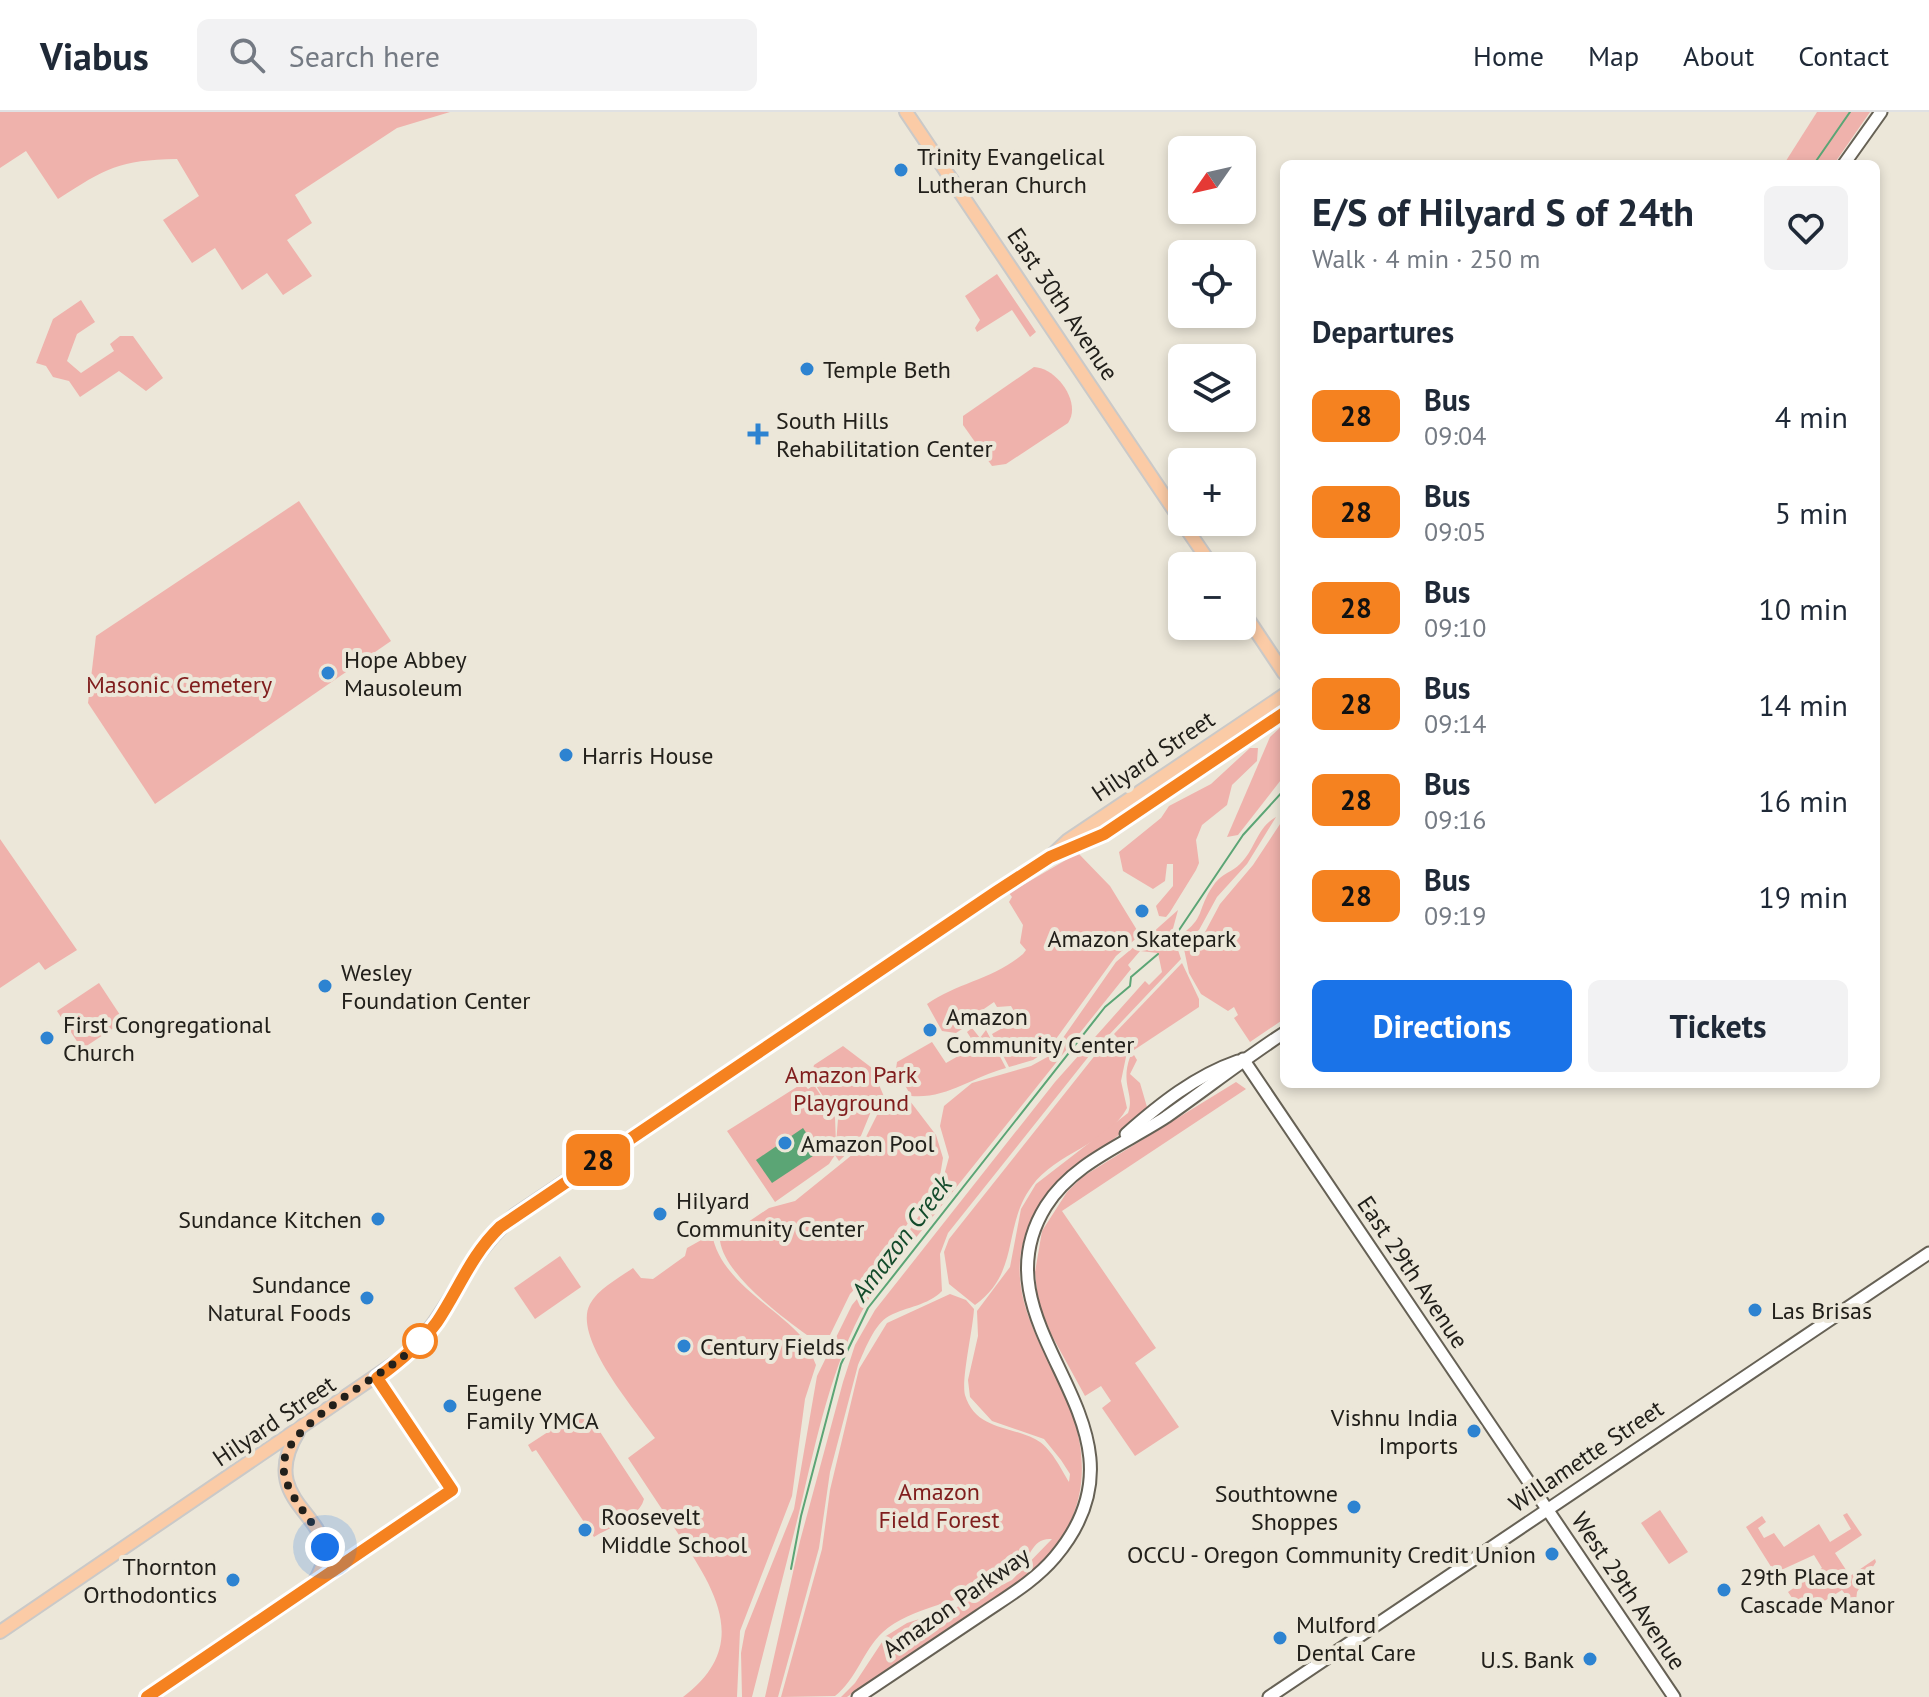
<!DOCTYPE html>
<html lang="en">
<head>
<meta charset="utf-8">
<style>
	:root { --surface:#fff; --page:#f2f2f3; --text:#1f2937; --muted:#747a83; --line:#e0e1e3; --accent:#1a73e8 }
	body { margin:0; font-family:"PT Sans",sans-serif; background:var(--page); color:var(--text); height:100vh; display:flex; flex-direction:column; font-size:30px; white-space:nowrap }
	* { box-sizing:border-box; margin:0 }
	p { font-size:26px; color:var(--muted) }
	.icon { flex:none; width:44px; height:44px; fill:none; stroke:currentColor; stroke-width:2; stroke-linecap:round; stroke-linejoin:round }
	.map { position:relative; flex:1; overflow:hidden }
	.drawer { position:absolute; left:1280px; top:48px; width:600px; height:928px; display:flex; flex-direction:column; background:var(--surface); border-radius:12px; box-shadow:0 4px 12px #0003 }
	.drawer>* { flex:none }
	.badge { padding:0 16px; border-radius:12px; font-size:28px; line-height:52px }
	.needle { width:52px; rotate:236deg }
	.tools { position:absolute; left:1168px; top:24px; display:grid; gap:16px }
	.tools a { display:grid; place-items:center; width:88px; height:88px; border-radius:12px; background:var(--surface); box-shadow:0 4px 12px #0003; font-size:40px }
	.you { position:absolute; width:40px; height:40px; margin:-20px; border:6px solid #fff; border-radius:50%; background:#1a73e8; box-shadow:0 0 0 12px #1a73e833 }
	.map>.badge { position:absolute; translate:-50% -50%; box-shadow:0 0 0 4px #fff }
	h2 { padding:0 32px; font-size:30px; line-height:72px }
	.round { display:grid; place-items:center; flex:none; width:84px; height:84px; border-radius:12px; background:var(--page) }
	.summary { display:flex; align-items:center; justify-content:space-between; height:136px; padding:0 32px }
	h1 { font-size:38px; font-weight:700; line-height:60px }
	.action { display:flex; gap:16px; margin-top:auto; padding:16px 32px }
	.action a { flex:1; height:92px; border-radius:12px; background:var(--accent); color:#fff; font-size:32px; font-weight:700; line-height:92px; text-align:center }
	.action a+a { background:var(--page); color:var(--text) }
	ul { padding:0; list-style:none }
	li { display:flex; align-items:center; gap:24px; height:96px; padding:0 32px }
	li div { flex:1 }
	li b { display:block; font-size:30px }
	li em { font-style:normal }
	li .badge { min-width:88px; font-weight:700; text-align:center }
	header { display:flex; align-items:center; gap:48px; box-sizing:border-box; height:112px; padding:0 40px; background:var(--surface); border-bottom:2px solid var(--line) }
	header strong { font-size:38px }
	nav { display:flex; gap:44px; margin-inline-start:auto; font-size:28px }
	.search { width:560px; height:72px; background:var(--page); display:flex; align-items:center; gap:20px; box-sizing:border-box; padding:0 28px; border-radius:12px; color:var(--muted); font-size:30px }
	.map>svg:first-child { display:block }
	.green { fill:#efb2ac }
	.water { fill:#5ba575 }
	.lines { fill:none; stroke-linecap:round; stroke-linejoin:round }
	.stream { stroke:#5ba575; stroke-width:2 }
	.secondary-casing { stroke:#666155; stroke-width:15 }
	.primary-casing { stroke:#cac9c8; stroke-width:16 }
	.secondary { stroke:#fff; stroke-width:11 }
	.primary { stroke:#fbcba6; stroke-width:12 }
	.line-casing { stroke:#fff; stroke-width:18 }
	.line { stroke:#f58220; stroke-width:12 }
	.walk { stroke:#22201b; stroke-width:8; stroke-dasharray:0 14.4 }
	.poi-dot { fill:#2d83d1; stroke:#ece7d9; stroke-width:3 }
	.stop-dot { fill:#fff; stroke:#f58220; stroke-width:4 }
	.labels { text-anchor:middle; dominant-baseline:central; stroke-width:8; stroke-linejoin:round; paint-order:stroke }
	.poi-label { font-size:24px; fill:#22201b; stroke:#ece7d9; text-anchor:start }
	.street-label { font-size:24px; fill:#22201b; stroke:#ece7d9 }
	.park-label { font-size:24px; fill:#801d1d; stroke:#ece7d9 }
	.water-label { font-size:26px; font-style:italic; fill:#134b2b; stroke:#ece7d9 }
</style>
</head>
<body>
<header>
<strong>Viabus</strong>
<div class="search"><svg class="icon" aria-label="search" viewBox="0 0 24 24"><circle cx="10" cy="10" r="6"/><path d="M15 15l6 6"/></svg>Search here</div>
<nav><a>Home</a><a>Map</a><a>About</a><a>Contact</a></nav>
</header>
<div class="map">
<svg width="1929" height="1585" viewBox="0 0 1929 1585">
	<rect width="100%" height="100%" fill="#ece7d9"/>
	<g class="green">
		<path d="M0,0h450l-53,16 -102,67 17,28 -25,17 25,36 -29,19 -16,-22 -25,17 -27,-42 -23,15 -29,-43 36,-24 -22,-37c-58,1 -71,9 -119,40l-32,-48 -26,17z"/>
		<path d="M1817,0h53l-36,52h-50z"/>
		<path d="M997,162l39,58 -6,5 -18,-27 -35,22 -2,-4 5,-8 -15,-24z"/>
		<path d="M81,188l14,22 -18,12 -10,27 14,12 33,-22 -4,-7 10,-8h13l30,42 -17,13 -27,-20 -39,26 -11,-16 -16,-4 -7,-11 -10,-3 17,-44z"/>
		<path d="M1034,255c23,1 48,36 34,56l-62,41 -14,2 -29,-41v-9z"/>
		<path d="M299,389l92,140 -236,163 -67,-101 8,-67z"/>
		<path d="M1284,612v52l-46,59 -11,2 43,-100z"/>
		<path d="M1250,636h8l-1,13 -25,24 -5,20 -25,20 -6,15 3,23 -3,7 -26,42 -4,5 -7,-1 -3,-10 17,-20v-22h-6l-2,17 -12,8 -30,-18 -4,-19 42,-34 8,-12 42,-22z"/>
		<path d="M1276,705l-29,47 -30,33 -18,33 -21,13 -26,-6 -1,-3 27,-24 -7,26 2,4c36,-22 21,-28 42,-57 8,-10 17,-11 25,-19 15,-14 17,-37 36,-47z"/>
		<path d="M1284,706v201l-34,23 -16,-24 4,-3 -4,-8 -6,4 -27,-17 -12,-21 -5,-24 20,-15 16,-30 33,-39z"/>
		<path d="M0,727l77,111 -32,20 -6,-8 -39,26z"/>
		<path d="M1078,741l32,33 30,49 -24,21 -68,94 -15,10 -24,7 -17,-33 21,-12 2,-9 -4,-7 -14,1 -3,-5 -13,9 2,4 -27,18 -14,-2 -15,-27c30,-21 67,-25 96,-50l3,-4 -6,-7 3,-18 -14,-23 3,-5 -3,-4z"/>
		<path d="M1142,828l35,7 4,12 -92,97 -141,177 -8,21 2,37c-15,15 -34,15 -53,25 -15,8 -24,34 -31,49l-28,107 -11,76 -41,149h-13l35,-156 43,-159 12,-37 20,-35 180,-228 90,-101 4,4 13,-13 -4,-19 -18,-2 -12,14 3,4 -257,321c-39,63 -54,134 -71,206 -16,67 -34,134 -51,201h-10l-1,-44 4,-22 49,-122 23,-133 35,-71 40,-48 51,-78 6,-22 -9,-31 4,-20 28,-23 59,-17 20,-11 65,-93z"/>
		<path d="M1182,851l17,36v8l-68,45 -17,-18z"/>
		<path d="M99,871l25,38 -42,28 -25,-38z"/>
		<path d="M972,916l8,10 6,-8 20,38c-34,9 -59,31 -95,28l-15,-27 1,-7 35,-20 14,21 30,-17 -9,-14z"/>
		<path d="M1110,929l12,2 5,9 -6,29 6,27c-19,36 -72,45 -95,78 -30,40 -11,86 -57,119l-26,-21 -5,-32 5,-13 155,-195z"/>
		<path d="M843,934l29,22 13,31 -13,10 -14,34 -19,18 -4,-6 -6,9 -54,38 -48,-71 76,-48 5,6 6,-4 21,32 1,27 2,-25 -27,-41 3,-13z"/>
		<path d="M1134,943l3,5 -7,14 10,9 7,24c-40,50 -100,62 -122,129 -15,45 4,88 25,127 37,68 51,139 -9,200 -21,21 -49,37 -73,53 -41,27 -81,54 -121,81h-6l14,-14 31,-47 21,-13 53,-17 52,-26 40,-41c-21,-2 -22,21 -34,32 -7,6 -19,11 -27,15 -34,17 -80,21 -108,46 -20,18 -26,47 -48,64l-54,1 41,-148 8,-59 29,-121 28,-46 63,-29 16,6 8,9c-1,20 -13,71 -9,86 10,34 44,31 70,44 16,8 26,30 34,43l1,-8 -9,-14 -17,-21 -52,-18 -22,-24 -2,-17 10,-44 -1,-25 33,-44 11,-58 15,-25 92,-71c7,-19 -8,-28 2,-56z"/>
		<path d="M1236,970l10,7 -184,122 94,137 -21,15 44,64 -44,29 -33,-48 9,-7 -10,-15 -16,10 -34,-62 -13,-32 -3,-30 7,-41 25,-39 15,-15z"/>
		<path d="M910,989l26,34 7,23 -3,18 -55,81 -35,37 -20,41h-23c-26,-19 -82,-60 -87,-94l49,-33 26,-7 52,-42 14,-12 20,-40z"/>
		<path d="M712,1122c8,46 61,71 90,103 7,7 10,19 14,28l-11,34 -13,97 -52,135 -3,66h-54c68,-51 33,-106 -4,-162 -17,-26 -34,-51 -51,-77l27,-20c-21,-30 -83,-101 -65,-134 8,-15 29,-26 43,-36l8,10 12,1 32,-23 2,-8z"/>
		<path d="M560,1144l21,31 -46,32 -21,-31z"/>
		<path d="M580,1299l9,4 55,84c-5,20 -35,28 -50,38l-58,-87 -4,2 -4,-7z"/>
		<path d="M1660,1398l28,42 -19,12 -28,-41z"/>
		<path d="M1847,1401l15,22 -27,18 15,23 25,-17 1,3 -19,30 -1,9 -5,1 -9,-12 -24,15 -19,5 1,-7 -3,2 -9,-13 34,-24 -8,-13 -39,18 -29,-46 16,-11 4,6 -8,6 6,10 10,-5 10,14 35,-23 11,18 21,-13 -8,-14z"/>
	</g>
	<path class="water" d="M803,1016l16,24 -47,31 -16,-23z"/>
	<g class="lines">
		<g class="stream">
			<path d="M1814,52l36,-52"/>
			<path d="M1173,827l70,-104 41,-45"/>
			<path d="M791,1457l10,-53 40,-152 27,-56 237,-301 25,-21 1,-9 27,-23"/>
		</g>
		<g class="secondary-casing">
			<g id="secondary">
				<path d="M1844,52l37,-52"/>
				<path d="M1243,947l431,638"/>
				<path d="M1126,1022c34,-30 69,-58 112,-73"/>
				<path d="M858,1585c40,-27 81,-54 121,-81 26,-18 55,-34 76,-59 113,-134 -87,-226 -9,-351 27,-43 79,-62 120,-89 40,-28 78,-58 118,-84"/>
				<path d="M1269,1585l660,-444"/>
			</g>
		</g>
		<g class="primary-casing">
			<g id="primary">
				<path d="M906,0l276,410"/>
				<path d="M1182,410l30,44"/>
				<path d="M1242,498l42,63"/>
				<path d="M1053,744l51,-22 180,-121"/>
				<path d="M0,1520l405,-276c47,-43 58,-98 110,-141l535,-358 17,-16 217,-146"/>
				<path d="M147,1585l166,-113c45,-68 -63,-73 -15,-152"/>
			</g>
		</g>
		<use href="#secondary" class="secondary"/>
		<use href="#primary" class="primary"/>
	</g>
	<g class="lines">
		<g class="line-casing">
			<path id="line" d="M147,1585l305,-207 -75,-112c22,-16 44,-34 60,-56 22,-33 34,-67 63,-95l496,-335 54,-35 54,-23 180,-121"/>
		</g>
		<use href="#line" class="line"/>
		<path class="walk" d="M325,1435c-10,-27 -36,-46 -41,-75 -9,-48 107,-96 136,-131"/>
	</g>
	<g class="poi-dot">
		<circle cx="901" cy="58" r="8"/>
		<circle cx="807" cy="257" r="8"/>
		<path d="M754 310h8v8h8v8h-8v8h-8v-8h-8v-8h8z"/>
		<circle cx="328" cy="561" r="8"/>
		<circle cx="566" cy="643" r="8"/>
		<circle cx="1142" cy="799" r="8"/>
		<circle cx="325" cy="874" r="8"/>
		<circle cx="930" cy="918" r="8"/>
		<circle cx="47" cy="926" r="8"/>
		<circle cx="785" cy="1031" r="8"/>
		<circle cx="660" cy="1102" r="8"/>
		<circle cx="378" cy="1107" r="8"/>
		<circle cx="367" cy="1186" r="8"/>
		<circle cx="1755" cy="1198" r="8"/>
		<circle cx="684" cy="1234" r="8"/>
		<circle cx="450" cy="1294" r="8"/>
		<circle cx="1474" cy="1319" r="8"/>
		<circle cx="1354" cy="1395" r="8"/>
		<circle cx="585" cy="1418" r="8"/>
		<circle cx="1552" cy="1442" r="8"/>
		<circle cx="233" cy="1468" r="8"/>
		<circle cx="1724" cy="1478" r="8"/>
		<circle cx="1280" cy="1526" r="8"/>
		<circle cx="1590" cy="1547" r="8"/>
	</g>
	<circle class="stop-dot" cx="420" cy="1229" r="16"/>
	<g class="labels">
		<g class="poi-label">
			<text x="917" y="44">Trinity Evangelical<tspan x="917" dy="28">Lutheran Church</tspan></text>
			<text x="823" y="257">Temple Beth</text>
			<text x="776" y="308">South Hills<tspan x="776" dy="28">Rehabilitation Center</tspan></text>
			<text x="344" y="547">Hope Abbey<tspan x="344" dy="28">Mausoleum</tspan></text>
			<text x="582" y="643">Harris House</text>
			<text x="1142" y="826" text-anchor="middle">Amazon Skatepark</text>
			<text x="341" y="860">Wesley<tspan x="341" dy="28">Foundation Center</tspan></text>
			<text x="946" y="904">Amazon<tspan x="946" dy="28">Community Center</tspan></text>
			<text x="63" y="912">First Congregational<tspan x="63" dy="28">Church</tspan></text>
			<text x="801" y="1031">Amazon Pool</text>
			<text x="676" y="1088">Hilyard<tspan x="676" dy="28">Community Center</tspan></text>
			<text x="362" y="1107" text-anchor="end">Sundance Kitchen</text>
			<text x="351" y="1172" text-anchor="end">Sundance<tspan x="351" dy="28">Natural Foods</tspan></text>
			<text x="1771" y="1198">Las Brisas</text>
			<text x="700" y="1234">Century Fields</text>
			<text x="466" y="1280">Eugene<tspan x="466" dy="28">Family YMCA</tspan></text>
			<text x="1458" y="1305" text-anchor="end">Vishnu India<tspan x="1458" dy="28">Imports</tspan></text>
			<text x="1338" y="1381" text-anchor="end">Southtowne<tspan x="1338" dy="28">Shoppes</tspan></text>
			<text x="601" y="1404">Roosevelt<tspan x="601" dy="28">Middle School</tspan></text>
			<text x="1536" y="1442" text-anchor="end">OCCU - Oregon Community Credit Union</text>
			<text x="217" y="1454" text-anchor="end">Thornton<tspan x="217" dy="28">Orthodontics</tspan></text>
			<text x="1740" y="1464">29th Place at<tspan x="1740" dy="28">Cascade Manor</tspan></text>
			<text x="1296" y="1512">Mulford<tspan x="1296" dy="28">Dental Care</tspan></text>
			<text x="1574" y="1547" text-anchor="end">U.S. Bank</text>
		</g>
		<g class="street-label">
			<text transform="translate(1063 192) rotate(56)">East 30th Avenue</text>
			<text transform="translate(1153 644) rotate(-34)">Hilyard Street</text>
			<text transform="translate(1413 1160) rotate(56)">East 29th Avenue</text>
			<text transform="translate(274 1309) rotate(-34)">Hilyard Street</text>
			<text transform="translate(1586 1344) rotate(-34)">Willamette Street</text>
			<text transform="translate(1629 1479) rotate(56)">West 29th Avenue</text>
			<text transform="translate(956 1490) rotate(-35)">Amazon Parkway</text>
		</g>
		<g class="park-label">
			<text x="179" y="572">Masonic Cemetery</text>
			<text x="851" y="962">Amazon Park<tspan x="851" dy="28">Playground</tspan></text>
			<text x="939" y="1379">Amazon<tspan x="939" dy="28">Field Forest</tspan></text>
		</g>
		<g class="water-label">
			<text transform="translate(901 1126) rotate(-53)">Amazon Creek</text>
		</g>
	</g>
</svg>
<div class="tools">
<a><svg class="needle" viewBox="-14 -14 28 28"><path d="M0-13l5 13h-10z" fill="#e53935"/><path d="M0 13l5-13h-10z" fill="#747a83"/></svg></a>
<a><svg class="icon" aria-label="locate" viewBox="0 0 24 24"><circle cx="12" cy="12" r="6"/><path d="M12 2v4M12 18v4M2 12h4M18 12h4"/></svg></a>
<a><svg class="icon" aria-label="layers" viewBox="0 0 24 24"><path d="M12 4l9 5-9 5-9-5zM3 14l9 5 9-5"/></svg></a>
<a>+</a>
<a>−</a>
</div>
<div class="you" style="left:325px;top:1435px"></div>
<b class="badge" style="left:598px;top:1048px;background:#f58220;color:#111">28</b>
<section class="drawer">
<div class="summary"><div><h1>E/S of Hilyard S of 24th</h1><p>Walk · 4 min · 250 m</p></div><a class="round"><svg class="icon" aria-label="heart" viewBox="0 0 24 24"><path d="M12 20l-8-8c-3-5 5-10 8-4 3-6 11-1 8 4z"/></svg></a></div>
<h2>Departures</h2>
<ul>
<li><span class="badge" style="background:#f58220;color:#111">28</span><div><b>Bus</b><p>09:04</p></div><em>4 min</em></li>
<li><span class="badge" style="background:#f58220;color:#111">28</span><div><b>Bus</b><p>09:05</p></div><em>5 min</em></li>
<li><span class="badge" style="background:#f58220;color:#111">28</span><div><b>Bus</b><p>09:10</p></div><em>10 min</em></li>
<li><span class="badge" style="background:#f58220;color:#111">28</span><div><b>Bus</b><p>09:14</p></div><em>14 min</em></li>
<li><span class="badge" style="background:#f58220;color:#111">28</span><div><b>Bus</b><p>09:16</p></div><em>16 min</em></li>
<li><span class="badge" style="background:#f58220;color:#111">28</span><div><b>Bus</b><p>09:19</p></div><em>19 min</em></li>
</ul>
<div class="action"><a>Directions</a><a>Tickets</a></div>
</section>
</div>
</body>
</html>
